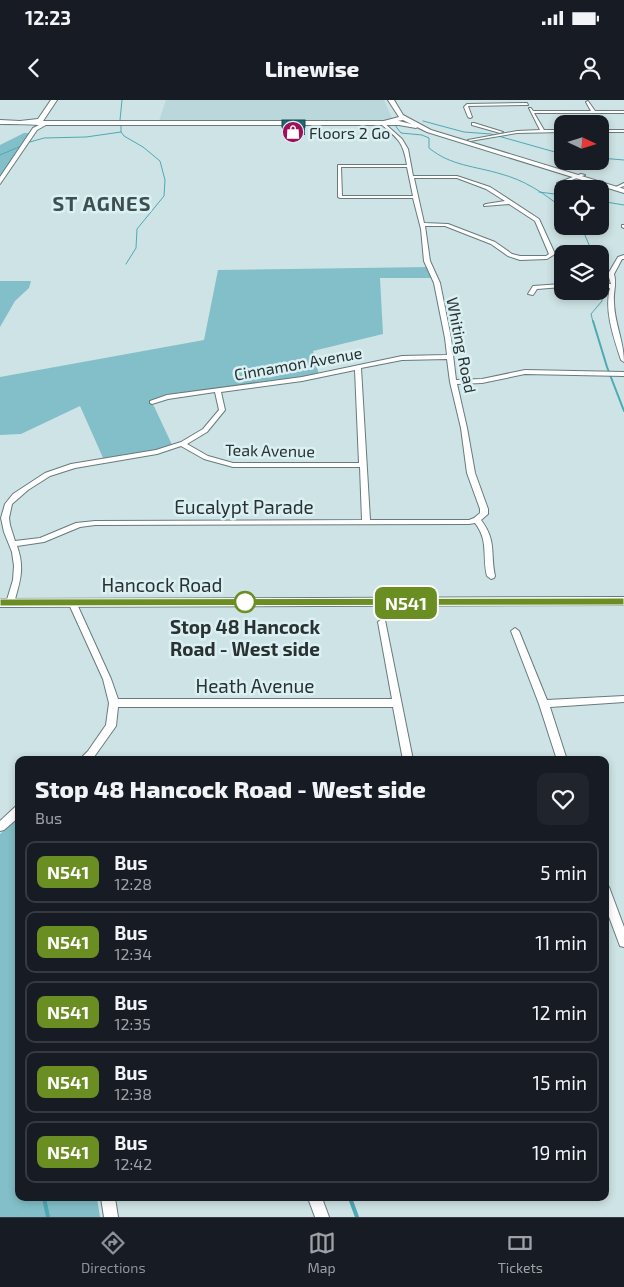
<!DOCTYPE html>
<html lang="en">
<head>
<meta charset="utf-8">
<style>
	:root { --surface:#171b24; --page:#20242c; --text:#f1f3f6; --muted:#9ea1a6; --line:#363941; --accent:#8c9099 }
	body { margin:0; font-family:"Exo 2",sans-serif; background:var(--page); color:var(--text); height:100vh; display:flex; flex-direction:column; font-size:19px; white-space:nowrap }
	* { box-sizing:border-box; margin:0 }
	p { font-size:16px; color:var(--muted) }
	.icon { flex:none; width:28px; height:28px; fill:none; stroke:currentColor; stroke-width:2; stroke-linecap:round; stroke-linejoin:round }
	.map { position:relative; flex:1; overflow:hidden }
	.sheet { position:absolute; left:15px; top:656px; width:594px; height:445px; display:flex; flex-direction:column; background:var(--surface); border-radius:10px; box-shadow:0 2px 8px #0003 }
	.sheet>* { flex:none }
	.badge { padding:0 10px; border-radius:8px; font-size:18px; line-height:32px }
	.needle { width:32px; rotate:94deg }
	.controls { position:absolute; left:554px; top:15px; display:grid; gap:10px }
	.controls a { display:grid; place-items:center; width:55px; height:55px; border-radius:10px; background:var(--surface); box-shadow:0 2px 8px #0003; font-size:25px }
	.map>.badge { position:absolute; translate:-50% -50%; box-shadow:0 0 0 2px #fff }
	.round { display:grid; place-items:center; flex:none; width:52px; height:52px; border-radius:10px; background:var(--page) }
	.summary { display:flex; align-items:center; justify-content:space-between; height:85px; padding:0 20px }
	h1 { font-size:24px; font-weight:800; line-height:38px }
	ul { padding:0; list-style:none }
	li { display:flex; align-items:center; gap:15px; height:62px; margin:0 10px 8px; padding:0 10px; border:2px solid var(--line); border-radius:10px }
	li div { flex:1 }
	li b { display:block; font-size:19px }
	li em { font-style:normal }
	li .badge { min-width:55px; font-weight:700; text-align:center }
	.status { display:flex; justify-content:space-between; align-items:center; height:35px; padding:0 25px; background:var(--surface); direction:ltr }
	.status svg { height:14px; fill:currentColor }
	header { display:flex; justify-content:space-between; align-items:center; height:65px; padding:0 20px; background:var(--surface); font-size:22px; font-weight:800 }
	.menu { display:flex; justify-content:space-around; align-items:center; height:70px; border-top:1px solid var(--line); background:var(--surface); font-size:14px; color:var(--muted) }
	.menu a { display:grid; justify-items:center; gap:2px }
	.menu .on { color:var(--accent) }
	.map>svg:first-child { display:block }
	.built { fill:#bad7db }
	.green { fill:#83bfc8 }
	.lines { fill:none; stroke-linecap:round; stroke-linejoin:round }
	.stream-far2 { stroke:#4da9b5; stroke-width:1 }
	.stream-far1 { stroke:#4da9b5; stroke-width:2 }
	.stream { stroke:#4da9b5; stroke-width:4 }
	.minor-casing { stroke:#687a7c; stroke-width:2 }
	.secondary-casing { stroke:#687a7c; stroke-width:2 }
	.primary-casing { stroke:#687a7c; stroke-width:2 }
	.minor { fill:#fff; fill-rule:evenodd }
	.secondary { fill:#fff; fill-rule:evenodd }
	.primary { fill:#fff; fill-rule:evenodd }
	.wall { fill:#1a5960 }
	.building { fill:#1e6770; stroke:#15484e }
	.line { fill:#6b8e23; stroke:#fff }
	.stop-dot { fill:#fff; stroke:#6b8e23; stroke-width:2.5 }
	.labels { text-anchor:middle; dominant-baseline:central; stroke-width:5; stroke-linejoin:round; paint-order:stroke }
	.far-poi-label { font-size:16px; fill:#293132; stroke:#dbf0f3; text-anchor:start }
	.far-street-label { font-size:16px; fill:#293132; stroke:#dbf0f3 }
	.street-label { font-size:19px; fill:#293132; stroke:#dbf0f3 }
	.stop-label { font-size:19px; font-weight:bold; fill:#293132; stroke:#dbf0f3 }
	.far-district-label { font-size:20px; font-weight:bold; letter-spacing:1px; fill:#3e4f51; stroke:#dbf0f3 }
</style>
</head>
<body>
<div class="status"><b>12:23</b><svg viewBox="0 0 49 12"><path d="M0 12V9h3v3zM5 12V6h3v6zM10 12V3h3v9zM15 12V0h3v12zM26 1h20v11H26zM47 4h2v5h-2z"/></svg></div>
<header><svg class="icon" aria-label="back" viewBox="0 0 24 24"><path d="M15 5l-7 7 7 7"/></svg>Linewise<svg class="icon" aria-label="person" viewBox="0 0 24 24"><circle cx="12" cy="8" r="4"/><path d="M4 21q1-7 8-7t8 7"/></svg></header>
<div class="map">
<svg width="624" height="1117" viewBox="0 0 624 1117">
	<rect width="100%" height="100%" fill="#cee3e5"/>
	<path class="built" d="M166,0h218l9,20 -234,1z"/>
	<g class="green">
		<path d="M24,33h10l-34,49v-37z"/>
		<path d="M430,167l4,11h-54l3,56 -70,17 6,24 -167,27 22,47 -70,11 -24,-54 -59,28 -21,1v-58l204,-37 14,-70z"/>
		<path d="M0,181h31l-2,7 -14,13 -15,26z"/>
		<path d="M19,717v381h78l3,19h-100v-383z"/>
	</g>
	<g class="lines">
		<g class="stream-far2">
			<path d="M120,20l2,-20"/>
			<path d="M423,21l41,11 27,2 71,20"/>
			<path d="M394,24l7,9 21,2 7,3v10c22,18 46,18 72,26 23,6 43,19 61,34"/>
			<path d="M121,25v7l3,4 19,11 17,14 5,19 -1,16 -27,33 -1,19 -10,16"/>
			<path d="M30,42l14,-4 42,-1 35,-5"/>
			<path d="M0,55l21,-9"/>
			<path d="M600,58l24,2"/>
			<path d="M539,92l23,3"/>
			<path d="M600,101l24,4"/>
			<path d="M581,126l12,28"/>
			<path d="M600,179l1,5"/>
			<path d="M593,222l-2,-8 11,-13v-13"/>
		</g>
		<path class="stream-far1" d="M593,221l14,46 17,44"/>
		<g class="stream">
			<path d="M44,1098l4,19"/>
			<path d="M350,1098l7,19"/>
		</g>
		<g class="minor-casing">
			<g id="minor">
				<path d="M588,1l7,10h29v2h-90l10,17h18v2l-45,1 -47,8 -2,-1 49,-9 23,-1 -11,-22h2l2,3h58l-5,-9z"/>
				<path d="M527,3l1,2 -60,1 4,11 -2,1 -2,-1 -4,-10 3,-3z"/>
				<path d="M381,22h2l19,17 6,10 5,27h44l33,11 49,32 16,35 -8,5 -27,1 -12,-4 -17,-12 -46,-18h-20l5,35 10,22 11,55 5,42 26,-1 43,-9 99,2v4l-99,-2 -43,9 -25,1 10,44 8,45 13,36v5l-7,6c16,21 9,33 14,56l-1,2 -3,1 -4,-3c-5,-20 2,-35 -12,-53l-6,1 -374,1 -15,2 -36,15 -27,4c8,22 3,35 -3,57l-4,3 -3,-1 -1,-2 7,-23 1,-14 -2,-14 -8,-20 -3,-14 4,-14 8,-10 32,-21 26,-9 85,-14 25,-8 22,-13 16,-19 -4,-18 -47,7 -16,5 -2,-1v-2l17,-6 135,-18 100,-21 45,-1 -2,-17 -11,-55 -10,-22 -3,-32 -8,-31h-73l-2,-1v-32h69c-4,-24 -9,-26 -26,-41zM341,67h66l6,29h-71zM414,78h43l29,11 19,12 -19,3 -2,1v1l25,-2 26,17 14,33 -3,2h-26l-8,-2 -17,-12 -47,-18 -24,-1zM447,259l3,23 11,46 6,45 13,36v4l-6,5 -5,2h-99l-9,-152 41,-8zM355,270l4,93h-126l-25,-7 -21,-12 20,-12 18,-22 -4,-18 81,-11zM181,346l23,13 29,8h127l2,53 -267,1 -19,2 -36,15 -25,3 -5,-16 -1,-7 3,-14 16,-14 22,-14 25,-8 82,-14z"/>
				<path d="M472,23h2l29,9 -3,1 -28,-8z"/>
				<rect x="600" y="30" width="24" height="2"/>
				<path d="M581,74l4,1 -24,9 -4,-1z"/>
				<path d="M624,83v3l-8,3 -2,-1z"/>
				<path d="M622,125h2v3l-2,-1z"/>
				<path d="M624,155v4h-2l-8,15c3,11 -1,17 0,28 0,20 10,39 10,60l-3,-2c-7,-22 -17,-49 -11,-72h-10v-4h11l-3,-10 10,-17z"/>
				<path d="M562,184v3l-25,2 -4,6 -5,-1 5,-8z"/>
				<path d="M72,499l4,3 35,77 7,20h274l-14,-77 4,-3 3,1 28,140h-10l-10,-53h-275l-2,19 -22,31 -3,3h-12l9,-9 18,-26 3,-22 -6,-24 -35,-77z"/>
				<path d="M515,528l4,3 28,69 77,-4v6l-74,5 17,53h-10l-18,-56 -28,-73z"/>
				<path d="M19,706v11l-15,13 -4,1v-10l15,-14z"/>
				<path d="M605,786l4,1 15,40v20l-4,-1 -15,-40z"/>
				<path d="M101,1098h14l3,19h-14z"/>
				<path d="M308,1098h14l7,19h-14z"/>
			</g>
		</g>
		<g class="secondary-casing">
			<g id="secondary">
				<path d="M51,0h6l-14,21h356l20,5 -3,2 -17,-3h-353l-9,5 -37,54v-7l33,-49 6,-3c-12,-1 -25,-1 -39,-1v-4l20,1 18,-2z"/>
				<path d="M624,497v8l-624,2v-8z"/>
			</g>
		</g>
		<g class="primary-casing">
			<path id="primary" d="M388,0h6l9,15 28,15 193,59v4l-197,-61 -24,-12 -23,4v-2l19,-5z"/>
		</g>
		<use href="#minor" class="minor"/>
		<use href="#secondary" class="secondary"/>
		<use href="#primary" class="primary"/>
	</g>
	<path class="wall" d="M305,20v15h-23v-8z"/>
	<rect class="building" x="282" y="20" width="23" height="7"/>
	<path class="line" d="M624,498v7l-624,1v-7z"/>
	<defs>
		<g id="shop-disc" transform="scale(1.125)"><circle r="9.5" fill="#9f0f5a" stroke="#dbf0f3"/><path d="M-5-2.5h2.3a2.7 3.5 0 0 1 5.4 0H5L5.5 6h-11ZM-1.5-2.5h3a1.5 2.3 0 0 0-3 0Z" fill="#fff"/></g>
	</defs>
	<g fill-rule="evenodd">
		<use href="#shop-disc" x="293" y="32"/>
	</g>
	<circle class="stop-dot" cx="245" cy="502" r="10"/>
	<g class="labels">
		<g class="far-poi-label">
			<text x="309" y="32">Floors 2 Go</text>
		</g>
		<g class="far-street-label">
			<text transform="translate(462 245) rotate(79)">Whiting Road</text>
			<text transform="translate(298 263) rotate(-10)">Cinnamon Avenue</text>
			<text transform="translate(270 350) rotate(1)">Teak Avenue</text>
		</g>
		<g class="street-label">
			<text x="244" y="406">Eucalypt Parade</text>
			<text x="162" y="484">Hancock Road</text>
			<text x="255" y="585">Heath Avenue</text>
		</g>
		<g class="stop-label">
			<text x="245" y="526">Stop 48 Hancock<tspan x="245" dy="22">Road - West side</tspan></text>
		</g>
		<g class="far-district-label">
			<text x="102" y="103">ST AGNES</text>
		</g>
	</g>
</svg>
<div class="controls">
<a><svg class="needle" viewBox="-14 -14 28 28"><path d="M0-13l5 13h-10z" fill="#e53935"/><path d="M0 13l5-13h-10z" fill="#9ea1a6"/></svg></a>
<a><svg class="icon" aria-label="locate" viewBox="0 0 24 24"><circle cx="12" cy="12" r="6"/><path d="M12 2v4M12 18v4M2 12h4M18 12h4"/></svg></a>
<a><svg class="icon" aria-label="layers" viewBox="0 0 24 24"><path d="M12 4l9 5-9 5-9-5zM3 14l9 5 9-5"/></svg></a>
</div>
<b class="badge" style="left:406px;top:503px;background:#6b8e23;color:#fff">N541</b>
<section class="sheet">
<div class="summary"><div><h1>Stop 48 Hancock Road - West side</h1><p>Bus</p></div><a class="round"><svg class="icon" aria-label="heart" viewBox="0 0 24 24"><path d="M12 20l-8-8c-3-5 5-10 8-4 3-6 11-1 8 4z"/></svg></a></div>
<ul>
<li><span class="badge" style="background:#6b8e23;color:#fff">N541</span><div><b>Bus</b><p>12:28</p></div><em>5 min</em></li>
<li><span class="badge" style="background:#6b8e23;color:#fff">N541</span><div><b>Bus</b><p>12:34</p></div><em>11 min</em></li>
<li><span class="badge" style="background:#6b8e23;color:#fff">N541</span><div><b>Bus</b><p>12:35</p></div><em>12 min</em></li>
<li><span class="badge" style="background:#6b8e23;color:#fff">N541</span><div><b>Bus</b><p>12:38</p></div><em>15 min</em></li>
<li><span class="badge" style="background:#6b8e23;color:#fff">N541</span><div><b>Bus</b><p>12:42</p></div><em>19 min</em></li>
</ul>
</section>
</div>
<nav class="menu">
<a class="on"><svg class="icon" aria-label="directions" viewBox="0 0 24 24"><path d="M12 3l9 9-9 9-9-9zM9 14v-3h6M13 9l2 2-2 2"/></svg>Directions</a>
<a><svg class="icon" aria-label="map" viewBox="0 0 24 24"><path d="M3 6l6-2 6 2 6-2v14l-6 2-6-2-6 2zM9 4v14M15 6v14"/></svg>Map</a>
<a><svg class="icon" aria-label="tickets" viewBox="0 0 24 24"><path d="M3 7h18v10H3zM15 7v10"/></svg>Tickets</a>
</nav>
</body>
</html>
